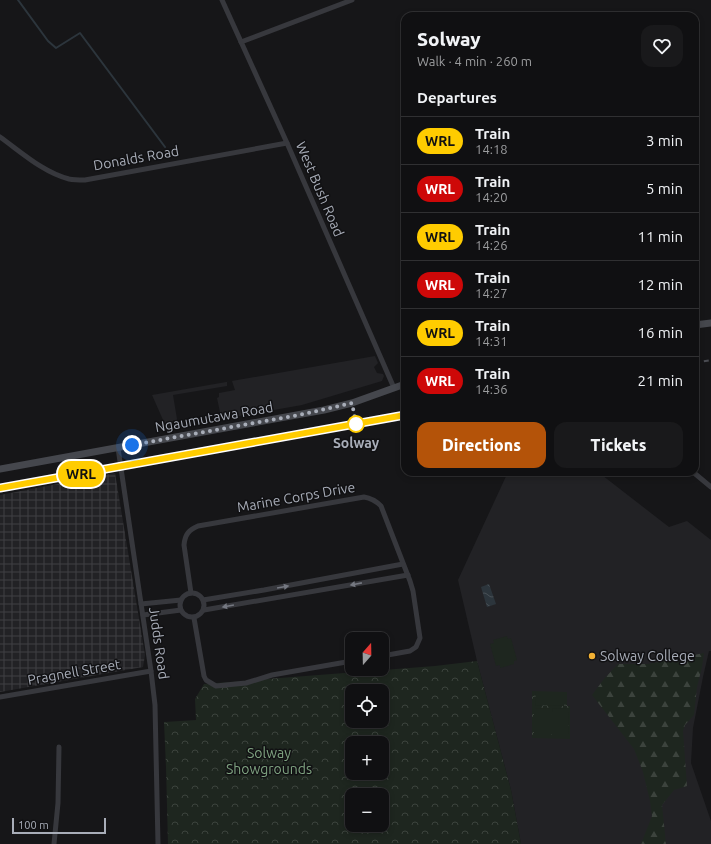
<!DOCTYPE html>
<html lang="en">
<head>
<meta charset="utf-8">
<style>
	:root { --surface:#101012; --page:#19191b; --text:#f1f3f6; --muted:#9c9d9f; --line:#303032; --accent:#b45309 }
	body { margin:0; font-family:Ubuntu,sans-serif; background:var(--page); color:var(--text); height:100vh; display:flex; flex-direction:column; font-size:15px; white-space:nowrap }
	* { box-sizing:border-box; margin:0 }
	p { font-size:13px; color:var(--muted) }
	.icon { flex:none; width:22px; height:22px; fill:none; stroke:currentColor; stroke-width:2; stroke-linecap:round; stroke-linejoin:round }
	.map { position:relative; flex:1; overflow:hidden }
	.drawer { position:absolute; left:401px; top:12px; width:298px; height:464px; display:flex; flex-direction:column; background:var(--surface); border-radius:12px; box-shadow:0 2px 6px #0003,0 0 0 1px var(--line) }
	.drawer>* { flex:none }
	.badge { padding:0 8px; border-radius:13px; font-size:14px; line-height:26px }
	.needle { width:26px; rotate:20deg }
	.fabs { position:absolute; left:345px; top:632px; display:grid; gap:8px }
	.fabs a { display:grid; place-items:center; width:44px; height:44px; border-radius:8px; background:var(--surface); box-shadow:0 2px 6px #0003,0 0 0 1px var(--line); font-size:20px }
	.scale { position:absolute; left:12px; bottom:10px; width:94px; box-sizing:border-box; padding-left:4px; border:2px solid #a8adb8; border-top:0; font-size:11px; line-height:14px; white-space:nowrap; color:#a8adb8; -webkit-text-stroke:3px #111113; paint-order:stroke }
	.you { position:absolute; width:20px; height:20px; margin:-10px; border:3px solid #fff; border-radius:50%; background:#1a73e8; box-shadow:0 0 0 6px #1a73e833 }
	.map>.badge { position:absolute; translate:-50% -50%; box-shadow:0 0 0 2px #fff }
	h2 { padding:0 16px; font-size:15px; line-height:36px }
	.round { display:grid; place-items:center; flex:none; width:42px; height:42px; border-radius:12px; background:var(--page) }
	.head { display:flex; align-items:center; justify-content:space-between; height:68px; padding:0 16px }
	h1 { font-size:19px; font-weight:800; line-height:30px }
	.primary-button { display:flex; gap:8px; margin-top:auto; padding:8px 16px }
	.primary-button a { flex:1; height:46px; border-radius:12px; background:var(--accent); color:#fff; font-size:16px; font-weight:800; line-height:46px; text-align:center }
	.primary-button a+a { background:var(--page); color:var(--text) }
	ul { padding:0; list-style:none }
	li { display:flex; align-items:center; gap:12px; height:48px; padding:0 16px; border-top:1px solid var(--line) }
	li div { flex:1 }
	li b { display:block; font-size:15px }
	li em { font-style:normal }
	li .badge { min-width:44px; font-weight:700; text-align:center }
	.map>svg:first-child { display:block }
	.built { fill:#222225 }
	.industrial { fill:url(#industrial-grid) }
	.forest { fill:url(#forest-firs) }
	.park { fill:url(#park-crowns); fill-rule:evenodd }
	.garden { fill:#1e261f }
	.water { fill:url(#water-waves) }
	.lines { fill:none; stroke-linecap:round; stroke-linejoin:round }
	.stream { stroke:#2c353c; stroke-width:2 }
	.street { stroke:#37383d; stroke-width:5 }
	.secondary { stroke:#45474d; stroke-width:7 }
	.rail { stroke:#4a4c52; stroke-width:2; stroke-dasharray:5 4; stroke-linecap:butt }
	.oneway { fill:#757881 }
	.line-casing { stroke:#fff; stroke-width:9 }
	.line { stroke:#fc0; stroke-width:6 }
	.walk { stroke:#a8adb8; stroke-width:4; stroke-dasharray:0 7.2 }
	.stop-dot { fill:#fff; stroke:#fc0; stroke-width:2 }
	.poi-dot { fill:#f2b134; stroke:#111113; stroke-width:1.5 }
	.labels { text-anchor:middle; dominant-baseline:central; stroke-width:3; stroke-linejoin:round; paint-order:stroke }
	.street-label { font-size:14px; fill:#a8adb8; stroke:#111113 }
	.stop-label { font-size:14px; font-weight:bold; fill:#a8adb8; stroke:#111113 }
	.poi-label { font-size:14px; fill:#a8adb8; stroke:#111113; text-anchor:start }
	.park-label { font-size:14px; fill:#7fa381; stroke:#111113 }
</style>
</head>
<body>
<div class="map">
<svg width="711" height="844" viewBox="0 0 711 844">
	<defs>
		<pattern id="industrial-grid" width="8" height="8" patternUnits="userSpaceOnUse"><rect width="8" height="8" fill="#222225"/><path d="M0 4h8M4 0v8" fill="none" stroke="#3f3f43"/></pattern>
		<pattern id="forest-firs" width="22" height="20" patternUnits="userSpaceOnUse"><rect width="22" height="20" fill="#1e261f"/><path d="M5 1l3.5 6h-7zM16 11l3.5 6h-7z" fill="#3c433d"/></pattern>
		<pattern id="park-crowns" width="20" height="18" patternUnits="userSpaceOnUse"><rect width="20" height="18" fill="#1e261f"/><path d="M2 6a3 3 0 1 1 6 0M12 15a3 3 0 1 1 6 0" fill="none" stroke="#3c433d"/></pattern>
		<pattern id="water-waves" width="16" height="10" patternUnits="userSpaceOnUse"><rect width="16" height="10" fill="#2c353c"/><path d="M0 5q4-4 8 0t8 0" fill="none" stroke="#485056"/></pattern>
	</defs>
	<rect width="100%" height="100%" fill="#161618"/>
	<g class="built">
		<path d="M375,356l3,7 -4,4 3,6 6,1 1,2 -2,5 -80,24 -74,13 -7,-1 -4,-19 2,-1v-4l16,-3 -3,-9 -5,1v4l-54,9 5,30h-3l-3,4h-5l-15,-34z"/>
		<path d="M508,472h90l71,55 18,-6 24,19v111h-2l-6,26 -10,51 -2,35 20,58v23h-190l-10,-54 -34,-129 -19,-81z"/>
	</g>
	<path class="industrial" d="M115,473l30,182 -2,12 -143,25v-197z"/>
	<path class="forest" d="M704,653l-2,14 -5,20 -3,28 -9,10 -2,6 4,55 -13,4 -12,15 4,39h-25l11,-28 -2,-15 -7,-29 -9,-23 -42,-54 12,-16 14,-15h30z"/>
	<g class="park">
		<path d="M477,661l34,129 10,54h-353l-2,-77 -2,-45 32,-2 -1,-21 9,-15 231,-18zM352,691h30v30h-30zM352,743h30v30h-30zM352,795h30v30h-30z"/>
		<path d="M532,691l35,1v14h3v33l-38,-1z"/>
	</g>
	<g class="garden">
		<path d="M507,636l1,3 3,-1 6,22 -3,1v3l-14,4v-3l-4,1 -6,-22 4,-1 -1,-3z"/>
		<path d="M536,692h28v14l-29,-1z"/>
		<path d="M535,708l15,1v3h2l1,-4 14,1v3h2l-1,22h-1v3h-15v-3h-3v3h-14v-3h-1v-23h1z"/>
	</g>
	<path class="water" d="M489,584l7,20 -9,3 -6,-20z"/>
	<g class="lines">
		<path class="stream" d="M18,0l30,41 8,7 24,-15 85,114"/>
		<g class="street">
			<path d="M222,0l65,143 107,245"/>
			<path d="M241,42l111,-42"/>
			<path d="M0,137c21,15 44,36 69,42 5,1 11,1 16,1l202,-37"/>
			<path d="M118,448l33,223 4,34 3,139"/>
			<path d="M693,472l18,15"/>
			<circle cx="192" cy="605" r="12"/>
			<path d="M191,593l-7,-48c1,-11 5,-15 14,-19l166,-29c7,1 11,3 17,9l29,75 3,10 7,47 -4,9 -6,4 -28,5"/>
			<path d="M203,600l61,-10 139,-26"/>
			<path d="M141,604l40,-4"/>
			<path d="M204,610l204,-35"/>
			<path d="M143,615l38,-5"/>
			<path d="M194,618l10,58 2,4 10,6 30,-3 26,-8 80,-14"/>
			<path d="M0,697l151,-26"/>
			<path d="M54,844l4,-41 1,-56"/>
		</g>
		<g class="secondary">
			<path d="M695,325l16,-2"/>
			<path d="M0,469l324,-59 28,-7 53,-19"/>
		</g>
		<g class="rail">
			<path d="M695,363l16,-3"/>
			<path d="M0,488l405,-73"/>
		</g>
	</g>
	<defs><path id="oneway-solid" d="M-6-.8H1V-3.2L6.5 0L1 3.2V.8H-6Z"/></defs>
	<g class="oneway">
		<use href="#oneway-solid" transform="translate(356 584) rotate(169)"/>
		<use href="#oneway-solid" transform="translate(283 587) rotate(-10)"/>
		<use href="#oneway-solid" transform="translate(228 606) rotate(170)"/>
	</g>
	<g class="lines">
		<g class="line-casing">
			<path id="line" d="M0,488l405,-73"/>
		</g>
		<use href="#line" class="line"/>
		<path class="walk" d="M132,445l172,-31 48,-11 4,21"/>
	</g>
	<circle class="stop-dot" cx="356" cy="424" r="8"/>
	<circle class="poi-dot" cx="592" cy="656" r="4"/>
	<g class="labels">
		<g class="street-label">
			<text transform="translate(136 158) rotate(-10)">Donalds Road</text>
			<text transform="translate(320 189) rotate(67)">West Bush Road</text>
			<text transform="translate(214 417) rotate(-10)">Ngaumutawa Road</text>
			<text transform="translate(296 497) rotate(-10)">Marine Corps Drive</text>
			<text transform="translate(159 643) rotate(82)">Judds Road</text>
			<text transform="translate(74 672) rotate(-10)">Pragnell Street</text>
		</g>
		<g class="stop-label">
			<text x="356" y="443">Solway</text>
		</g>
		<g class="poi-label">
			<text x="600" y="656">Solway College</text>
		</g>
		<g class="park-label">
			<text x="269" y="753">Solway<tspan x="269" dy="16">Showgrounds</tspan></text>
		</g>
	</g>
</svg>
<div class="fabs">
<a><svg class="needle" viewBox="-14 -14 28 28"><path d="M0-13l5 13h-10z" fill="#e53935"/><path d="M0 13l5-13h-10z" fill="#9c9d9f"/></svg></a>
<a><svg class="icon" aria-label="locate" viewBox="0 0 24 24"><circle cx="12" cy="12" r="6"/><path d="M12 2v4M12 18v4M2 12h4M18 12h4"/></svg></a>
<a>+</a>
<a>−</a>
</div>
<div class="scale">100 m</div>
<div class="you" style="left:132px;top:445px"></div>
<b class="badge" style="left:81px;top:474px;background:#fc0;color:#111">WRL</b>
<section class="drawer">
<div class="head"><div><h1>Solway</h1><p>Walk · 4 min · 260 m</p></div><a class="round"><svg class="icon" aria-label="heart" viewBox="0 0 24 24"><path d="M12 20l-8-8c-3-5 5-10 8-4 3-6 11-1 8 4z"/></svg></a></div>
<h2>Departures</h2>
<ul>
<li><span class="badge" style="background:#fc0;color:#111">WRL</span><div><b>Train</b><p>14:18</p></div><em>3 min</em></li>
<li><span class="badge" style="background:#ce0808;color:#fff">WRL</span><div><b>Train</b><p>14:20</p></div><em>5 min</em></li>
<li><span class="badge" style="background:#fc0;color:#111">WRL</span><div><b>Train</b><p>14:26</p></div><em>11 min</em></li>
<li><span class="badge" style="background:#ce0808;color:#fff">WRL</span><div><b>Train</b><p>14:27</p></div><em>12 min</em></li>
<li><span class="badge" style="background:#fc0;color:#111">WRL</span><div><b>Train</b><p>14:31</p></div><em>16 min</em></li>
<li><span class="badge" style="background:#ce0808;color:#fff">WRL</span><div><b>Train</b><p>14:36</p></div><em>21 min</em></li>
</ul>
<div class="primary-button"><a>Directions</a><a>Tickets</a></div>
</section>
</div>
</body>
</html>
